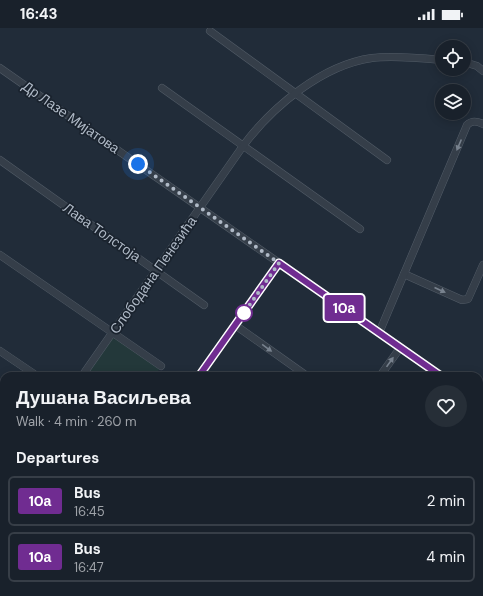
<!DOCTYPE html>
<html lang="en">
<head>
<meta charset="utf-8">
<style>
	:root { --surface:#19212b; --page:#262e37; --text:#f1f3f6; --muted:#9fa3a9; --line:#373e47 }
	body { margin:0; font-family:"DM Sans",sans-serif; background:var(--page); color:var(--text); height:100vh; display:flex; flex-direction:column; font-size:15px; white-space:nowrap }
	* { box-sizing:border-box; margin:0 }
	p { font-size:13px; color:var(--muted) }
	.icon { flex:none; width:22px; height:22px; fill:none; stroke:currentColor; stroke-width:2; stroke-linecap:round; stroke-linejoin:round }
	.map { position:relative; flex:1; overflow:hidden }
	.drawer { position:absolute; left:0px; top:344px; width:483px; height:224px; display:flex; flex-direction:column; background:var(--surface); border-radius:12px 12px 0 0; box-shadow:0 2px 10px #0003,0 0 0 1px var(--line) }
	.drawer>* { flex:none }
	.badge { padding:0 8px; border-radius:3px; font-size:14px; line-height:26px }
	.tools { position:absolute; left:435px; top:12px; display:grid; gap:8px }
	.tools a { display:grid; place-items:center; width:36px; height:36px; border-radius:50%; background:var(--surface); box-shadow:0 2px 10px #0003,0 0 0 1px var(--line); font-size:20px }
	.you { position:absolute; width:20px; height:20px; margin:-10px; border:3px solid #fff; border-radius:50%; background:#1a73e8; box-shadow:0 0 0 6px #1a73e833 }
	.map>.badge { position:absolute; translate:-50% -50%; box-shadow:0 0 0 2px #fff }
	h2 { padding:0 16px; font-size:15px; line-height:36px }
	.round { display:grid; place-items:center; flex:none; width:42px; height:42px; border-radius:21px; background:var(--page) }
	.headline { display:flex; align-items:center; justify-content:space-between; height:68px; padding:0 16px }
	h1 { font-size:19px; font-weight:800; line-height:30px }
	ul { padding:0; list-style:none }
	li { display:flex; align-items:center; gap:12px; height:50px; margin:0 8px 6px; padding:0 8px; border:2px solid var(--line); border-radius:6px }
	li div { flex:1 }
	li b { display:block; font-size:15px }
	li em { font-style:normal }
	li .badge { min-width:44px; font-weight:700; text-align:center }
	.status { display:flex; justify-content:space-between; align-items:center; height:28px; padding:0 20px; background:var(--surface); direction:ltr }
	.status svg { height:11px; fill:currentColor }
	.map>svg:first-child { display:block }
	.green { fill:#23383a }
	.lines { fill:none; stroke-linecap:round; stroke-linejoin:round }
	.stream { stroke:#354960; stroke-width:2 }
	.street-casing { stroke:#525c67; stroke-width:8 }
	.secondary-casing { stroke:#525c67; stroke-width:11 }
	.street { stroke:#353e49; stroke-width:7 }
	.secondary { stroke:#434d5c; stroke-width:10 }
	.oneway { fill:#78828e }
	.line-casing { stroke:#fff; stroke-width:9 }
	.line { stroke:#702c91; stroke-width:6 }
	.walk { stroke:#afb9c6; stroke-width:4; stroke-dasharray:0 7.2 }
	.stop-dot { fill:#fff; stroke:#702c91; stroke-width:2 }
	.labels { text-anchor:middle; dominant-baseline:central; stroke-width:3.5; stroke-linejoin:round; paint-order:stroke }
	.street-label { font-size:14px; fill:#afb9c6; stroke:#1a232e }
</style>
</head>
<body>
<div class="status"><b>16:43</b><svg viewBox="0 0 49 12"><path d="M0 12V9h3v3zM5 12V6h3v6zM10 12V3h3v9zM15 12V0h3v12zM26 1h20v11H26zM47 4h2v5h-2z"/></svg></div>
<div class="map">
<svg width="483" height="568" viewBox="0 0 483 568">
	<rect width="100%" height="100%" fill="#212c39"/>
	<g class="green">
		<path d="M114,308l46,32 -5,8h-69z"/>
		<path d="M205,564h132l6,4h-132z"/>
	</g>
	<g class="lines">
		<g class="stream">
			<path d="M0,520l4,8"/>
			<path d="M21,564l2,4"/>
		</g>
		<g class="street-casing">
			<g id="street">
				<path d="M210,3l177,129"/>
				<path d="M464,34l13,4 6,5"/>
				<path d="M0,40l441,308"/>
				<path d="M162,60l198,141"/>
				<path d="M0,132l204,145"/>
				<path d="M0,227l161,111"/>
				<path d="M404,246l58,26 6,-1 15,-34"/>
				<path d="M235,297l72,51"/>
				<path d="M379,305l88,-208c5,-5 10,-4 16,-1"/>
				<path d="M0,323l37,25"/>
				<path d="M82,348l161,-230c29,-39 79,-81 129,-88 20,-3 49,0 70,2"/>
				<path d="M199,348l80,-113"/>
				<path d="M380,348l20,-28"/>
				<path d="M479,374l4,3"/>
				<path d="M479,468l4,3"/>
				<path d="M95,564l6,4"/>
				<path d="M198,564l6,4"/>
				<path d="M342,564l6,4"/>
				<path d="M479,564l4,3"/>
				<path d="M129,568l3,-4"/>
			</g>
		</g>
		<g class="secondary-casing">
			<g id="secondary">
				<path d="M479,457l4,-9"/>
				<path d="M430,568l1,-4"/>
			</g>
		</g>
		<use href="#street" class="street"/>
		<use href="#secondary" class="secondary"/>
	</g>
	<defs><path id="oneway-solid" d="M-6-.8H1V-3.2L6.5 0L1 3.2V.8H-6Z"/></defs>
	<g class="oneway">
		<use href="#oneway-solid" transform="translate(459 117) rotate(113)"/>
		<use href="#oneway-solid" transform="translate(440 262) rotate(24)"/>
		<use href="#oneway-solid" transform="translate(267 320) rotate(36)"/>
		<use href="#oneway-solid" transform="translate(390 334) rotate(-55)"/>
	</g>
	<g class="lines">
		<g class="line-casing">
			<path id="line" d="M199,348l80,-113 162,113"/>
		</g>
		<use href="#line" class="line"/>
		<path class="walk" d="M138,136l141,99 -35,50"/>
	</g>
	<circle class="stop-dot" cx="244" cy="285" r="8"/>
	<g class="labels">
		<g class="street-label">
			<text transform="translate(71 89) rotate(35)">Др Лазе Мијатова</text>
			<text transform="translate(102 204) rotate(35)">Лава Толстоја</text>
			<text transform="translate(153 247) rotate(-55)">Слободана Пенезића</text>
		</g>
	</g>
</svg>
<div class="tools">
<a><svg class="icon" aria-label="locate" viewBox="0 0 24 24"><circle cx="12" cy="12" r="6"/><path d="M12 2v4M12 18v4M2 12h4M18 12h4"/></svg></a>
<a><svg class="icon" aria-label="layers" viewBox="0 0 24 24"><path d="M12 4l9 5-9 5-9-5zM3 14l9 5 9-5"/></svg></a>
</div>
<div class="you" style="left:138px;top:136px"></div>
<b class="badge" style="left:344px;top:280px;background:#702c91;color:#fff">10а</b>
<section class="drawer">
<div class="headline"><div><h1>Душана Васиљева</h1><p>Walk · 4 min · 260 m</p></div><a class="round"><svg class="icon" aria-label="heart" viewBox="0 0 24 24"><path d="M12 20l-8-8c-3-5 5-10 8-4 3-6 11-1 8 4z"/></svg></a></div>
<h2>Departures</h2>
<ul>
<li><span class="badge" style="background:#702c91;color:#fff">10а</span><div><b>Bus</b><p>16:45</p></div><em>2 min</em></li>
<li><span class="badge" style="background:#702c91;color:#fff">10а</span><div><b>Bus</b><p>16:47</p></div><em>4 min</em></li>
</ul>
</section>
</div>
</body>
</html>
